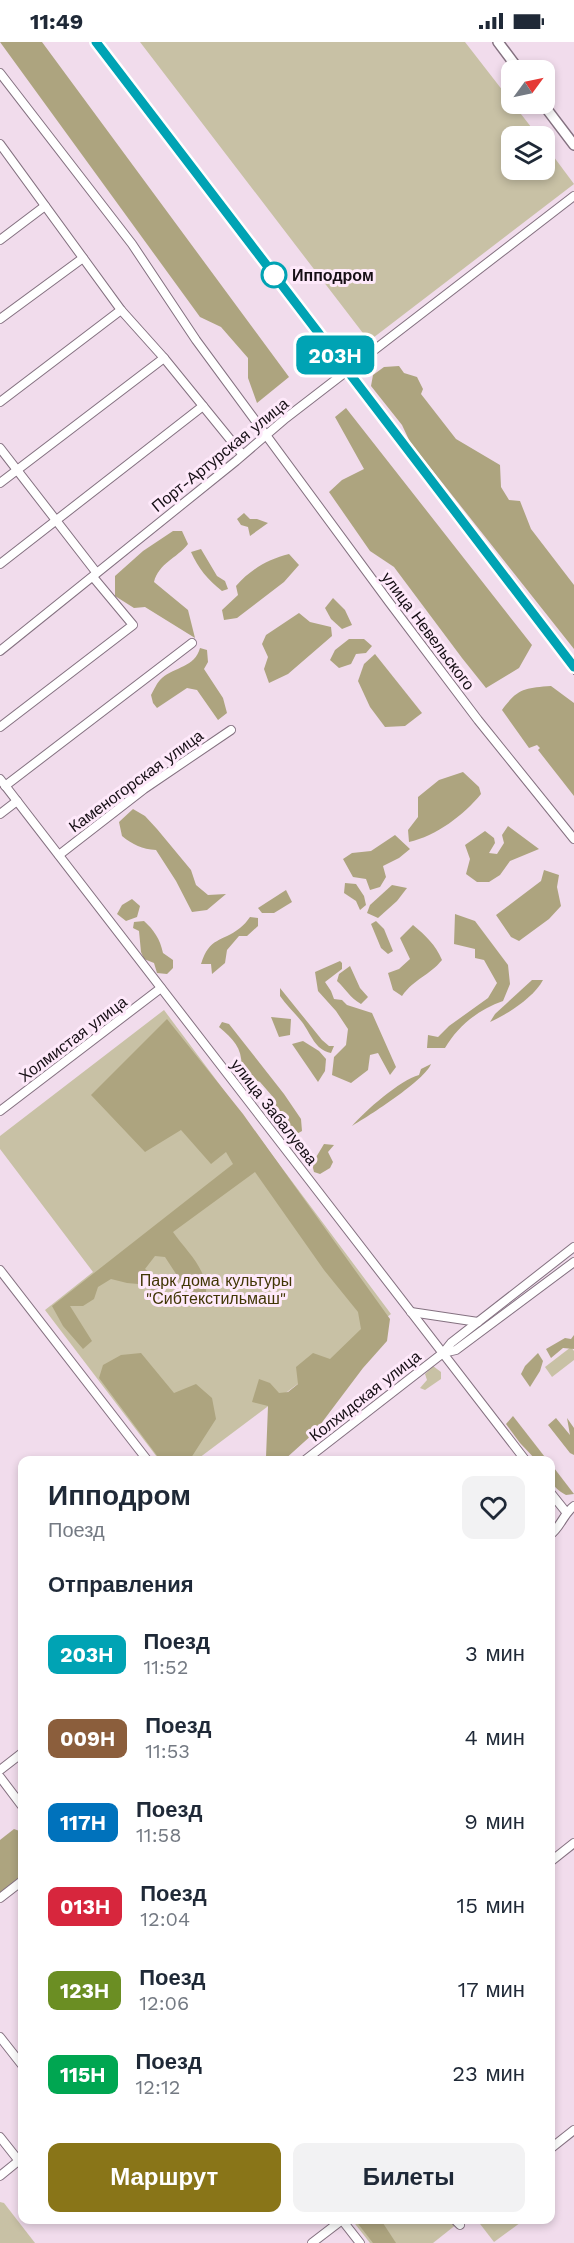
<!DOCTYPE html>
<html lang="ru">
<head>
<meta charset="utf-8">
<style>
	:root { --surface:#fff; --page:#f2f2f3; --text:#1f2937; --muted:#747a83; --accent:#897518 }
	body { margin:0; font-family:"Work Sans",sans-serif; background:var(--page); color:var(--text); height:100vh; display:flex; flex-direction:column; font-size:22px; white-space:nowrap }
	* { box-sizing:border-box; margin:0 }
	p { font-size:20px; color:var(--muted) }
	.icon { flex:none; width:33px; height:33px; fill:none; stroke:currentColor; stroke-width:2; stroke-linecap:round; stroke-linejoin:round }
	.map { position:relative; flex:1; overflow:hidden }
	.side { position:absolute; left:18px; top:1414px; width:537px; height:768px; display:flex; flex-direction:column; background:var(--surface); border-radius:12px; box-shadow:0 3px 9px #0003 }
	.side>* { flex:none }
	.badge { padding:0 12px; border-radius:9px; font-size:21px; line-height:39px }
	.needle { width:39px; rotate:57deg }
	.controls { position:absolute; left:501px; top:18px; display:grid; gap:12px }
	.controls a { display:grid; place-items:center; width:54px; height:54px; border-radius:12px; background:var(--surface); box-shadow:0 3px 9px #0003; font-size:30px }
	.map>.badge { position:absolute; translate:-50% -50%; box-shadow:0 0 0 3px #fff }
	h2 { padding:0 30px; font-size:22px; line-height:54px }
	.round { display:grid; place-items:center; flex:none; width:63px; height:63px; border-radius:12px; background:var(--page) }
	.headline { display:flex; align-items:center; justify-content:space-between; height:102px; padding:0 30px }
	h1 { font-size:28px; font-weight:800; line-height:45px }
	.primary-button { display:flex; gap:12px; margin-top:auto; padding:12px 30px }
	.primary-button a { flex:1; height:69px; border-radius:12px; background:var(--accent); color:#fff; font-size:24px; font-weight:800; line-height:69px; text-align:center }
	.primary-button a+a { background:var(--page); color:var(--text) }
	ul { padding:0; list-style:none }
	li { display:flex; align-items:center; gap:18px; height:84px; padding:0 30px }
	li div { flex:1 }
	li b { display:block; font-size:22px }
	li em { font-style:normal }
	li .badge { min-width:66px; font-weight:700; text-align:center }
	.status { display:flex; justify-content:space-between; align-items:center; height:42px; padding:0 30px; background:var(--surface); direction:ltr }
	.status svg { height:16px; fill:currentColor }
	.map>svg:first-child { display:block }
	.green { fill:#c8c1a5 }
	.forest { fill:#ada47f }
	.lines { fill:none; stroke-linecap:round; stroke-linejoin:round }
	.minor-casing { stroke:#847180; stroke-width:10 }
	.major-casing { stroke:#847180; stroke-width:12 }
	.minor { stroke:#fff; stroke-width:8 }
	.major { stroke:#fff; stroke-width:9 }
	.rail { stroke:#62565f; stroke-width:2 }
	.line-casing { stroke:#fff; stroke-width:14 }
	.line { stroke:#00a3b4; stroke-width:9 }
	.stop-dot { fill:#fff; stroke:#00a3b4; stroke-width:3 }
	.labels { text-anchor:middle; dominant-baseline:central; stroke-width:6; stroke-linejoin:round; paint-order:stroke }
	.stop-label { font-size:16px; font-weight:bold; fill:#160f15; stroke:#fee9fa; text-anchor:start }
	.street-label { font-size:16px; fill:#160f15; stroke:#fee9fa }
	.park-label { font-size:16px; fill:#403504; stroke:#fee9fa }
</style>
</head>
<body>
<div class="status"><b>11:49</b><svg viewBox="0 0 49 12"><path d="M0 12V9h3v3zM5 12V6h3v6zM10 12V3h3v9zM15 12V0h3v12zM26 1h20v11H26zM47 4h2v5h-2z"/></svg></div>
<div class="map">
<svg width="574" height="2201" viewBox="0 0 574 2201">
	<rect width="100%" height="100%" fill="#f1dcec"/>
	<g class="green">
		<path d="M140,0h325l73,94h-26v34h32l1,-25 29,39 -205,157z"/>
		<path d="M164,968l227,304 -196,147h-35l-115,-151 48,-38 -93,-123v-13z"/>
		<path d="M571,1305l3,4v9l-22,17 -7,-10z"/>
		<path d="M433,1324l8,6v7l-16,11 -5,-2 7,-8 -2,-6z"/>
		<path d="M0,2160l4,1 31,40h-35z"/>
		<path d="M352,2178h110l-29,23h-63z"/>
		<path d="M477,2178h47l-30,22z"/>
	</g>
	<g class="forest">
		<path d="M0,0h42l247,335 -32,26 -9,-25v-20l-27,-31 -21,-10z"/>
		<path d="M399,324l5,7 13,4 6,12 -2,5 35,45 44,26 1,22 8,13 11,1 11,28 43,56v64l-164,-207 -8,-17 -31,-39 2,-11 11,-8z"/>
		<path d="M346,366l186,237 -13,23 -33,20 -24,-30 -68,-91 -24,-16 -41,-59 13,-12 22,-11 -29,-52z"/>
		<path d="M244,471l6,6h7l11,4 -18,13 -2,-9 -7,-2 -4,-6z"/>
		<path d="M173,489h9l6,13c-12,15 -29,19 -34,38l34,28 7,28 -50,-31 -11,1 -19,-12v-20l28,-25z"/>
		<path d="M201,507l16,27 8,5 3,8 -6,2c-14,-11 -24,-23 -31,-39z"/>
		<path d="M289,512l10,11 -15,17 -47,36 -13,2 -2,-10 16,-15 -2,-9c14,-16 32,-27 53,-32z"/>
		<path d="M333,556l12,12 7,15 -10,4 -11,-10 -6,-11z"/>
		<path d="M299,571l11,9 21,5 1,9 -44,38 -19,9 -5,-14 4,-12 -6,-13 4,-9z"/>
		<path d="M349,597h15l8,7 -6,7 -10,1 -5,10 -12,4 -9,-8 5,-10z"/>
		<path d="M200,606l7,2 1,12 -4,7 19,29 4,15 -9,7 -21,-30 -10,-2 -30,20 -4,-5 -2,-8c3,-5 6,-13 11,-17 13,-11 33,-11 38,-30z"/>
		<path d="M375,612l47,59 -17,13 -20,1 -15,-20 -12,-26 6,-17z"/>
		<path d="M551,644l23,17v93l-36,-46 2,-2 -3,-3 -8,3 -27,-38c16,-22 23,-22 49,-24z"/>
		<path d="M463,730l16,15 2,7c-17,21 -45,42 -72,48l-1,-12 10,-13v-20l21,-17z"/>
		<path d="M133,767l12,7 12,13 34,41 5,15 12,10 18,-1 -19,16 -15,2 -16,-31 -20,-31c-14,-1 -23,-5 -34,-14l-3,-14z"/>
		<path d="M508,784l31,23 -29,12 -10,14 -11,7h-12l-11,-8 4,-15 -5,-14 20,-14 9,7 1,5 -6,10 8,1 7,-11 -2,-8z"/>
		<path d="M395,793l15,14 -11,9 -16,8 3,11 -6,10 -10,3 -4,-11 -13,-2 -10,-18 9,-6 19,-2z"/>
		<path d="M544,828l15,5 -2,12 4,19 -12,13 -30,22 -8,-4 -15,-22 45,-34z"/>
		<path d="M345,841l11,1 8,12 2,9 -6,5 -4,-9 -12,-8z"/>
		<path d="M392,843l15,3 -10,13 -19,17 -11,-5 3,-8z"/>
		<path d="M286,848l6,12 -18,11h-12l-4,-5z"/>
		<path d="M132,857l8,7 -3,11 -11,4 -9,-7 5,-9z"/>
		<path d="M455,872l20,7 33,44 2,19 -7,17c-24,8 -45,25 -58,47h-18l1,-13 10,2 11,-11 39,-28 9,-15 -13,-23 -9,-2v-9l-21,-5z"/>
		<path d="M250,875l8,1v8l-11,10h-8l-12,14 -2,13 -13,11 -1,-10h-10c9,-28 20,-21 39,-36 4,-3 7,-7 10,-11z"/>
		<path d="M144,879c10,9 16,18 19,32l10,7v8l-6,6 -10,-1 -3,-10 -10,-4 -3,-7 -2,-21 -6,-3 1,-6z"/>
		<path d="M376,879l8,8 9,22 -5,3 -7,-6 -10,-24z"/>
		<path d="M413,883c13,11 22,19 29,35 -13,16 -27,18 -40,36l-9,-6 -5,-17 11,-4 11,-10 -10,-21z"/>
		<path d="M340,919l2,2v6l-17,13 6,9 3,8 8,1 5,5 25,8 24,54 -6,8 -12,-22 -8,2 -2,15 -17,13 -19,-8 2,-18 12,-12 2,-16 -12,-18 -18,-20 -3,-19z"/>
		<path d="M350,924l10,22 8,9 -7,7c-11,-6 -15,-15 -24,-23l2,-7z"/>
		<path d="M532,938h11c-9,17 -35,34 -53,42l5,-8z"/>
		<path d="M280,946l42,52 7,6h5l-3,7c-16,-3 -20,-19 -29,-31 -7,-9 -15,-16 -22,-26z"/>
		<path d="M271,975l20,2 -1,16 -11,2z"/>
		<path d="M167,977l76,95 147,205 -3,22 -24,27 -49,65 -31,28h-9l-8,-4 2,-51 -16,-4 7,-23 11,4 9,10 9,-1 10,-8 -2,-17 17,-14 17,6 31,-30 -3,-17 -34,-42 -69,-98 -82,60c14,20 35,37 33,63l-10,2 -16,-17 -15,-23 -10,-1 -10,13 13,10 1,17h-6l-4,-11 -22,-2 -16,-4 -13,8 -4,12 -11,7h-13l22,35 -9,8 -20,-23 -11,-20 181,-142 -7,-12 -15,12 -30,-34 -36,22 -54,-57z"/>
		<path d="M222,980l7,2 55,70 17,25 1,12 -11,6 -23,-24 5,-16 -13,-15 -19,-8c3,-23 -5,-33 -22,-47z"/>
		<path d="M303,999l16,10 7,8 -1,12 -7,11 -26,-38z"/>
		<path d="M431,1022c-6,16 -62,52 -79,62 13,-15 48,-46 67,-51l2,-6z"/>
		<path d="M324,1102l10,1 -6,7 5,10 -3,6 -10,6 -6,-2 -2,-8z"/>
		<path d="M574,1293v14l-11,-1 -12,10 -5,-9 19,-11 6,1z"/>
		<path d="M141,1311l33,40 22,-9 16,14 4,21 -27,42h-28l-62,-83 4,-13 18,-10z"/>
		<path d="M538,1311l5,8 -3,10 -10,16 -9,-13 4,-8z"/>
		<path d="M513,1374l35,45h-11l-17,-18 -14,-19z"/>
		<path d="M556,1376l14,17 -3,-17 7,10v27l-4,-2 -22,-28z"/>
		<path d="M551,1422l23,30 -8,1c-15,-8 -16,-15 -15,-31z"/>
		<path d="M14,1787l8,3v43l-22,19v-54z"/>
		<path d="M355,2178h26l15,23h-23z"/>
	</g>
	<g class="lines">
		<g class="minor-casing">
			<g id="minor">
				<path d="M0,31l132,171 64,96 193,262 89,118 96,119"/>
				<path d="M0,102l121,166 43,48 78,96"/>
				<path d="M0,198l45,-34"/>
				<path d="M0,277l83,-61"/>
				<path d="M0,360l121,-92"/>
				<path d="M0,406l96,124"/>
				<path d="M0,441l164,-125"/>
				<path d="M0,522l203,-158"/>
				<path d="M0,609l236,-190 50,-43 288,-222"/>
				<path d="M0,685l133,-102 -40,-48"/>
				<path d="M0,737l526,682"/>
				<path d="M5,744l187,-143"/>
				<path d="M0,772l17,-13"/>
				<path d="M59,813l85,-66 87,-59"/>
				<path d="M0,1069l161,-123"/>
				<path d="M0,1228l148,191"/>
				<path d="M411,1270l67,10"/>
				<path d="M443,1311l13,-3 118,-88"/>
				<path d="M304,1419l139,-108 8,-10 123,-96"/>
				<path d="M550,1450l16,20"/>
				<path d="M550,1493c11,-8 13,-21 24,-29"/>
				<path d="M0,1728l22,-17"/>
				<path d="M0,1735l22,29"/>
				<path d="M550,1820l24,-19"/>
				<path d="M0,1856l22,-17"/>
				<path d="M0,1995l22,28"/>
				<path d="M0,2095l19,24"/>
				<path d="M550,2107l24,-19"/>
				<path d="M0,2134l22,-18"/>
				<path d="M342,2178l18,23"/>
				<path d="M455,2178l5,5"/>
				<path d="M312,2201l30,-23"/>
			</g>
		</g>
		<g class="major-casing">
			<g id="major">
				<path d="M498,0l21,28"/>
				<path d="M543,62l31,41"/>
			</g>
		</g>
		<use href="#minor" class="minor"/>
		<use href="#major" class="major"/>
		<path class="rail" d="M91,0l483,632"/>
	</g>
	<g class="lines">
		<g class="line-casing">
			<path id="line" d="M96,0l478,625"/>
		</g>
		<use href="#line" class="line"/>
	</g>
	<circle class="stop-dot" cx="274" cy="233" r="12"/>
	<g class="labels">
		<g class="stop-label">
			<text x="292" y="233">Ипподром</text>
		</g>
		<g class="street-label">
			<text transform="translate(220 413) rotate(-39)">Порт-Артурская улица</text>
			<text transform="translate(428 589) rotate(53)">улица Невельского</text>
			<text transform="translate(136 739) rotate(-36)">Каменогорская улица</text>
			<text transform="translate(73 997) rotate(-37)">Холмистая улица</text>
			<text transform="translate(274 1070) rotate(52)">улица Забалуева</text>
			<text transform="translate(365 1354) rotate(-38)">Колхидская улица</text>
		</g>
		<g class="park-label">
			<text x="216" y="1238">Парк дома культуры<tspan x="216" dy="18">"Сибтекстильмаш"</tspan></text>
		</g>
	</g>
</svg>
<div class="controls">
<a><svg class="needle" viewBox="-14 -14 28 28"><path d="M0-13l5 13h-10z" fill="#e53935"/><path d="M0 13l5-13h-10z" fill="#747a83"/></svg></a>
<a><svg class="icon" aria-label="layers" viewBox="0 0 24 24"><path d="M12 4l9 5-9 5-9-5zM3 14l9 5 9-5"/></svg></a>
</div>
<b class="badge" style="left:335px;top:313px;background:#00a3b4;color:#fff">203Н</b>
<section class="side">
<div class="headline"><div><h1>Ипподром</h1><p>Поезд</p></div><a class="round"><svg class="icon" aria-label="heart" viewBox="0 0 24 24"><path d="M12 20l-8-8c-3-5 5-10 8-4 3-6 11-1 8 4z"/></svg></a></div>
<h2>Отправления</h2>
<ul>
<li><span class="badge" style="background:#00a3b4;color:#fff">203Н</span><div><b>Поезд</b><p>11:52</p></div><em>3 мин</em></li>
<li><span class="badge" style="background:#8b5e3c;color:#fff">009Н</span><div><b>Поезд</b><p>11:53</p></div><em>4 мин</em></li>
<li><span class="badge" style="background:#0072bc;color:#fff">117Н</span><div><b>Поезд</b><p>11:58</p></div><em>9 мин</em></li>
<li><span class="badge" style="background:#d7263d;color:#fff">013Н</span><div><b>Поезд</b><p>12:04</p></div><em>15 мин</em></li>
<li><span class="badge" style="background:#6b8e23;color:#fff">123Н</span><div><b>Поезд</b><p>12:06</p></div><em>17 мин</em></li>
<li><span class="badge" style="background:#00a651;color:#fff">115Н</span><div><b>Поезд</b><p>12:12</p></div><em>23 мин</em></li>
</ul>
<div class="primary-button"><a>Маршрут</a><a>Билеты</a></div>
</section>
</div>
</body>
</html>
